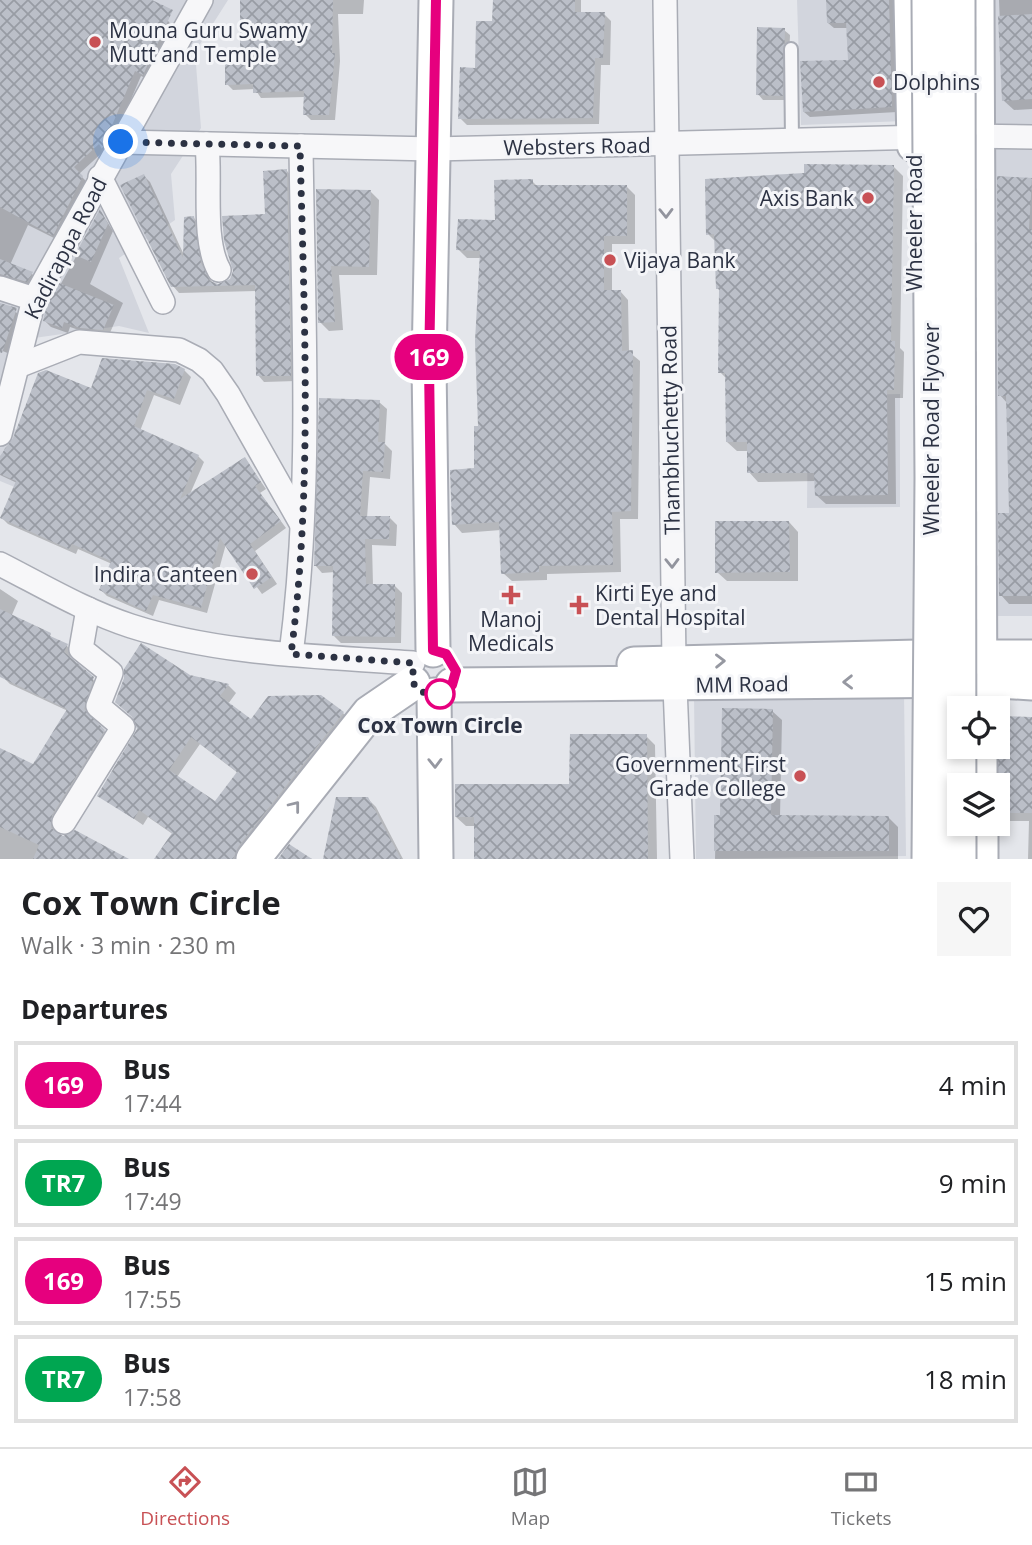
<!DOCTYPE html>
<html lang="en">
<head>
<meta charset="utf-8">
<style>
	:root { --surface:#fff; --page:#f6f6f6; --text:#202124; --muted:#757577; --line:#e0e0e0; --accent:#c85155 }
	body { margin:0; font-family:"Open Sans",sans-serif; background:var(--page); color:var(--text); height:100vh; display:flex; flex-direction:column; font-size:26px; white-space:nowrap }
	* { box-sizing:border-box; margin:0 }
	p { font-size:23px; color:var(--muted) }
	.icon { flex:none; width:38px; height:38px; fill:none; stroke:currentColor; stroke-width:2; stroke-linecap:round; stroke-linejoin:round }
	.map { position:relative; height:859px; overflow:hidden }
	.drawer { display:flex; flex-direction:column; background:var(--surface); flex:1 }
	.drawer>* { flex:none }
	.badge { padding:0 14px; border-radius:23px; font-size:24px; line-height:46px }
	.controls { position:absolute; left:947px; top:696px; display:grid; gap:14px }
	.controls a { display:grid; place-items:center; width:63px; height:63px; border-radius:0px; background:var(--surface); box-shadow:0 4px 10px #0003; font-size:35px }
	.you { position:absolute; width:35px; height:35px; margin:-18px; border:5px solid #fff; border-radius:50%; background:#1a73e8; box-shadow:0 0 0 10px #1a73e833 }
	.map>.badge { position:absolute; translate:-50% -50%; box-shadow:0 0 0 4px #fff }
	h2 { padding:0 21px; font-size:26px; line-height:63px }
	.round { display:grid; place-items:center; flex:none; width:74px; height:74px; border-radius:0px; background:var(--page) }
	.summary { display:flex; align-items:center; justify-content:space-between; height:119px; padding:0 21px }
	h1 { font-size:33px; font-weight:700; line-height:52px }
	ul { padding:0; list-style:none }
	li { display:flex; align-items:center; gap:21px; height:88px; margin:0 14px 10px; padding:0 7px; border:4px solid var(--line); border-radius:0px }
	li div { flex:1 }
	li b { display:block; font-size:26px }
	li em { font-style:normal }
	li .badge { min-width:77px; font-weight:700; text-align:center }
	.dock { display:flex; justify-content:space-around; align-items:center; height:98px; border-top:2px solid var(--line); background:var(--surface); font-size:19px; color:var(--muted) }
	.dock a { display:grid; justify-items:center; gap:4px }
	.dock .on { color:var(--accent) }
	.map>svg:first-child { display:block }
	.built { fill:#d2d5dd }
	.shadow { fill:#0003; fill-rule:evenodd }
	.building { fill:url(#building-cross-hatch); fill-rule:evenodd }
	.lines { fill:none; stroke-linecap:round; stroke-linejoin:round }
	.lane-casing { stroke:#a9acb5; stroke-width:16 }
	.street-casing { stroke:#a9acb5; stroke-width:26 }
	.secondary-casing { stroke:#a9acb5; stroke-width:37 }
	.lane { stroke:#f7f7f9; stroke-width:12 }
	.street { stroke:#f7f7f9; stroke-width:23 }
	.secondary { stroke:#fff; stroke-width:33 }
	.secondary-bridge-casing { stroke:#a9acb5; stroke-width:37; stroke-linecap:butt }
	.secondary-bridge { stroke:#fff; stroke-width:33 }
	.oneway { stroke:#92949e }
	.oneway2 { stroke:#9698a1 }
	.line-casing { stroke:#fff; stroke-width:16 }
	.line { stroke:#e6007e; stroke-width:10 }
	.walk { stroke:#2c3243; stroke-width:7; stroke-dasharray:0 12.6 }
	.poi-dot { fill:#c85155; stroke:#f4f5f8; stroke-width:2.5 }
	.stop-dot { fill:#fff; stroke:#e6007e; stroke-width:3.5 }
	.labels { text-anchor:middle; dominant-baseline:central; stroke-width:6; stroke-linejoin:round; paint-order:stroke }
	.poi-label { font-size:21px; fill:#2c3243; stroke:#f4f5f8; text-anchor:start }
	.street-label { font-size:21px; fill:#2c3243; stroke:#f4f5f8 }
	.stop-label { font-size:21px; font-weight:bold; fill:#2c3243; stroke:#f4f5f8 }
</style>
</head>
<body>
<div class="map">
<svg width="1032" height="859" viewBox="0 0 1032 859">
	<defs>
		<pattern id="building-cross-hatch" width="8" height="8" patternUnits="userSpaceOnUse" patternTransform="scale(1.75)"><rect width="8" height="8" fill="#bbbfc8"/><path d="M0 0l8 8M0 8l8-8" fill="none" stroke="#989ca4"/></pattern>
	</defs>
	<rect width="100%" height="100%" fill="#e4e6eb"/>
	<g class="built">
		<path d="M112,0h116l-33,52 6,76 -30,46 4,46 -56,38 30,75 -30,-7 -92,13 -19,87 47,21 -21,48 -34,-14v-329z"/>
		<path d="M797,0h103l4,121 -103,4z"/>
		<path d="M985,0h47v129h-46z"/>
		<path d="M988,145h44v471h-42z"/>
		<path d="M900,394v113l-93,1 1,-112z"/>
		<path d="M904,691l2,165 -210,3 -2,-164z"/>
	</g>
	<g class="shadow">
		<path d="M9,0h142l22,27 -23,53 -9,-4 -33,77 -3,-3 -26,24 9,9 -28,58 -32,-16 -18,40 22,9 6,6 -4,7 -34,-4v-259z"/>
		<path d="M241,0h123l-1,14h-25l2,47 -5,59h-24l-6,-6v-17l-44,1 -6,-9 -22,1 -6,-6 15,-27z"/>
		<path d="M495,0h86v14h23l7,7 -1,44h-9l-2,59 -132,1 -7,-7 34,-95z"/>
		<path d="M828,0h66l3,112 -87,5 -6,-5 45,-51 -1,-33h-14l-6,-5z"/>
		<path d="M999,0h33v109l-18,1 -11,-10z"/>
		<path d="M784,30l6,5 -3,65h-24l-5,-6z"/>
		<path d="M893,166l10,10 -3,172 4,4 -1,46h-8l1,106h-70l-10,-9v-14l-58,1 -9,-10v-21h-12l-10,-9v-63l-7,-7 1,-80 -4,-4 -1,-46 -8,-8z"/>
		<path d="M287,171l6,7 3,203 -32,1 -6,-7 -2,-84 -77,2 -6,-7 -29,-110 6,6 35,75 9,-39 6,7 6,46 7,13 5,2 13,-6 36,-64z"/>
		<path d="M999,177l33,3v424h-23l-8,-9 9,-80 -2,-111 -8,-9z"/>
		<path d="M532,181l6,6h89l8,8v49h-23v48l8,-1 8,9 1,52 11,9 -2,158h-18l1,53 -74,2v6l-35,1 -9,-8 -2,-43 -39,3 -8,-9 22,-54 4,-42 1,-170h-14l-9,-9 39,-27z"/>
		<path d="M317,190l53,1 9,9 -2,75h-38l4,55 -14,1 -9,-9z"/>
		<path d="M101,212l12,19 -23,53 33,19 -14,32 -21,-2 -18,-6 -2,6 -17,-6 -6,-6 4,-16z"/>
		<path d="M0,304l23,12 -13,38 -10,-4z"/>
		<path d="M184,370l7,7 -11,28 -26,-10 -14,36 58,25 6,6 -14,32 55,-35 21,30 -6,4 26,35 -31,23 22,33 -15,10 -36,-50 -19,69 -48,-13 -6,16 -46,-20 -6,-6 11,-26 -34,-15 -2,5 -68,-30 -6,-6 15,-35 -17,-8v-15l5,-12 10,-9 77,-49z"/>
		<path d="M379,402l8,7 -2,35 7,7 -2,28 -20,-2 -3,41h23l7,7 -1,21 -24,-1 1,40 22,1 7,7 -1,50h-60l-7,-7 1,-64 -13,1 -7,-8z"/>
		<path d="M789,522l9,10v49h-71l-10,-9z"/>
		<path d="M0,589l18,12 -7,16 56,29 6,6 -4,7 30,26 -9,31 20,21 -55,93 5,7 55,20 -1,2h-114v-109l33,17 35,-56 -58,-27 -6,-6 -4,-12z"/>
		<path d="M189,676l39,9 8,8 -8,11 23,17 92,-8 8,8 -108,138h-87l18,-24 -26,-18 -5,8 -44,-30zM200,744l38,29 -23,31 -38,-27z"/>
		<path d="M772,711l10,9 -2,97h108l10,10v32h-183l1,-42h6z"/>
		<path d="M998,718l34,1v140h-4l1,-38h-22l-9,-9 3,-26z"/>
		<path d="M646,736l9,9 2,114h-181v-33h-10l-10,-9 115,-32z"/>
		<path d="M337,799h31l8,8 27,52h-78z"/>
	</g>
	<g class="building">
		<path d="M0,0h152l21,10 -30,65 -8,-4 -33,78 -3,-5 -25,23 9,9 -30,60 -53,-29z"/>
		<path d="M240,0h93l-1,53h3l-6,62h-26l1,-24 -51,2v-9l-28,1v-29l15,-1z"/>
		<path d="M493,0h82v12h30l-2,46h-8l-2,60 -135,1 2,-52 15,1 1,-47h16z"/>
		<path d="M826,0h63l3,107 -89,5 -3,-51 48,-1 -2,-37h-19z"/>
		<path d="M1032,14v85l-30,2 -4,-85z"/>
		<path d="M757,27l28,1 -2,68 -27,-1z"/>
		<path d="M804,164l90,1 -3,176h4l-1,49h-7l1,105 -73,1 -1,-23h-67v-31h-21l-1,-69h-7l1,-84h-3l-2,-55 -8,1 -1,-56 99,-6z"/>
		<path d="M287,169l4,207h-35l-1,-91 -84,2 -51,-102 24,-11 39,84 1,-41 10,-1 7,47 9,18 8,3 12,-5 3,-8 -9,-30 -2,-25 43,-2 -2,-43z"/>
		<path d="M997,176l35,2 -3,51h3v367h-33l-1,-83h11l-3,-117h-8z"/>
		<path d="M533,179v6h94v51h-23v54h17l1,61 11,-1 -2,161 -19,1 1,53 -74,1v6l-38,2 -2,-52 -47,3 -2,-55 24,-2v-42h4l-3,-85 5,-90 -24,-1 2,-31 37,1 -1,-40z"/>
		<path d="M316,189l55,1 -2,77 -38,-1 4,56 -17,1z"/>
		<path d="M100,209l8,15 -17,38 -16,-7z"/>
		<path d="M0,259l33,13 -6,10 -27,-8z"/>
		<path d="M59,283l55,22 -11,25 -23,-2 -16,-6 -2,6 -19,-7 4,-17z"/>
		<path d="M0,303l17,5 -15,45h-2z"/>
		<path d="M102,358l73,6 10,5 -11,30 -27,-9 -13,36 65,29 -19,44 65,-42 16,25 -6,4 26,35 -31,23 22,33 -18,12 -34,-51 -19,70 -48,-13 -7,16 -47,-21 12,-29 -39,-17 -3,5 -69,-31 16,-37 -16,-7v-18l13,-18 25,-65 8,-3 45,18z"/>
		<path d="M319,398l61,2 -2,42h7l-2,30 -20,-1 -3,45h30l-1,23h-24l1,45h29v53l-63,-1 1,-70h-19z"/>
		<path d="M715,521h74l1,51 -75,1z"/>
		<path d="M0,609l51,24 -1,3 18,8 -4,8 30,25 -10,32 21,21 -53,85 -1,13 12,8 12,-6 54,29h-96l6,-14 -39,-18v-79l33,16 34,-55 -67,-32z"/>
		<path d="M141,643l49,32 39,9 -9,12 31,23 17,-23 53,-1 23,17 -106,135 -5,12h-79l18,-26 -33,-23 -5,9 -37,-23 40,-67 -5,-12 -17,-15 9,-24v-9zM191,737l46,35 -22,29 -46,-31z"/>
		<path d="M722,708l51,1 -2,106 118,1v35h-175v-36h6z"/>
		<path d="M998,716l34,1v96h-34z"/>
		<path d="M570,734h77l1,125h-174v-42h-19v-33h114z"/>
		<path d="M336,797h32l33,62h-78z"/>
		<path d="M289,844l23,15h-34z"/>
	</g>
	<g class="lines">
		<g class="lane-casing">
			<path id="lane" d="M791,49l1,92"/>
		</g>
		<g class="street-casing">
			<g id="street">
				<path d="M665,0l9,662 8,197"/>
				<path d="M965,136l67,1"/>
				<path d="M121,142l312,7 494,-12"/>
				<path d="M207,144c4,37 -5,96 12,126"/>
				<path d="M100,177l63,125"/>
				<path d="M0,288l34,11"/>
				<path d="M18,366l61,-24 100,8 20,10 13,11 16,23 73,129"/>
				<path d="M0,434l34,-135 167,-299"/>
				<path d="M0,564c43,22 85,47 131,62 91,29 187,30 282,37"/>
				<path d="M291,654c22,-168 12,-339 10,-508"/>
				<path d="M64,822l59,-95 -25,-21 13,-33 -30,-24 7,-40"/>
			</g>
		</g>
		<g class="secondary-casing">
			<g id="secondary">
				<path d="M911,0l3,145"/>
				<path d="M977,0l3,709"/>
				<path d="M433,650l-4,-285 7,-365"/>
				<path d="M634,664l284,-7h114"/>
				<path d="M452,685l527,-5 53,3"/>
				<path d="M434,695l2,164"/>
				<path d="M980,747v39"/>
				<path d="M981,824v35"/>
				<path d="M253,859l116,-146 44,-30"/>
			</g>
		</g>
		<use href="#lane" class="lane"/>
		<use href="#street" class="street"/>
		<use href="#secondary" class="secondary"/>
		<g class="secondary-bridge-casing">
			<g id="secondary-bridge">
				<path d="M929,0l3,478 -3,381"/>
				<path d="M958,0l1,859"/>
			</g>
		</g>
		<use href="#secondary-bridge" class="secondary-bridge"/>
	</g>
	<defs><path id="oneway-chevron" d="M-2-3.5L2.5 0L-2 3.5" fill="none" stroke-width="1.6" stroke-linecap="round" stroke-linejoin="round" transform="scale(1.75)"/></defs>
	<g class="oneway">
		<use href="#oneway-chevron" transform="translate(666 213) rotate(89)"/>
		<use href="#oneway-chevron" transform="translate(672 563) rotate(89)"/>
	</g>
	<g class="oneway2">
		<use href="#oneway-chevron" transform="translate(720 661) rotate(-1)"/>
		<use href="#oneway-chevron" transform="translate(848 682) rotate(179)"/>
		<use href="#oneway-chevron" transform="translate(435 763) rotate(89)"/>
		<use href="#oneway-chevron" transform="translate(295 806) rotate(-52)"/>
	</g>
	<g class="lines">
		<g class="line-casing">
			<path id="line" d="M436,0l-7,365 4,285 13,4 10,17 -4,14 -12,9"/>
		</g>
		<use href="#line" class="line"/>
		<path class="walk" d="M121,142l179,4c4,168 13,341 -9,508l122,9v20l9,9 18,2"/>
	</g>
	<g class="poi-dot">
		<circle cx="95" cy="42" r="7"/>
		<circle cx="879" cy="82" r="7"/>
		<circle cx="868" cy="198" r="7"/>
		<circle cx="610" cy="260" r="7"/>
		<circle cx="252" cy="574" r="7"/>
		<path d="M507.5 584.5h7v7h7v7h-7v7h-7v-7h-7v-7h7z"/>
		<path d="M575.5 594.5h7v7h7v7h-7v7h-7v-7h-7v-7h7z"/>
		<circle cx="800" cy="776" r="7"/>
	</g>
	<circle class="stop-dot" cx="440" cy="694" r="14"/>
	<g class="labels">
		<g class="poi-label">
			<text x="109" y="30">Mouna Guru Swamy<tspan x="109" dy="24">Mutt and Temple</tspan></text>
			<text x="893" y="82">Dolphins</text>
			<text x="854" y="198" text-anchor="end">Axis Bank</text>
			<text x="624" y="260">Vijaya Bank</text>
			<text x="238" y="574" text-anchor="end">Indira Canteen</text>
			<text x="595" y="593">Kirti Eye and<tspan x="595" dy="24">Dental Hospital</tspan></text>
			<text x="511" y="619" text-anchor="middle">Manoj<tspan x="511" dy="24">Medicals</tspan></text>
			<text x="786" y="764" text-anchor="end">Government First<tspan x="786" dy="24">Grade College</tspan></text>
		</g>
		<g class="street-label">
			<text transform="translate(577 146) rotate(-1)">Websters Road</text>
			<text transform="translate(914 223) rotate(-90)">Wheeler Road</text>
			<text transform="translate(65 248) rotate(-63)">Kadirappa Road</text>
			<text transform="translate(931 429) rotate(-90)">Wheeler Road Flyover</text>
			<text transform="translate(670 430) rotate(-91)">Thambhuchetty Road</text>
			<text transform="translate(742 684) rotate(-1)">MM Road</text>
		</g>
		<g class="stop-label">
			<text x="440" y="725">Cox Town Circle</text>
		</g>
	</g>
</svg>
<div class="controls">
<a><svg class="icon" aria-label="locate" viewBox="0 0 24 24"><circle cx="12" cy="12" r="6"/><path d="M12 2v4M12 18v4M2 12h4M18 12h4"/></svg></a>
<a><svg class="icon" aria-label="layers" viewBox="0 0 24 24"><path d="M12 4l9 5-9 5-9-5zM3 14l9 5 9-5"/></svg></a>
</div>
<div class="you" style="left:121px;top:142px"></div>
<b class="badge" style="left:429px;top:357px;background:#e6007e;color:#fff">169</b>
</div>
<section class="drawer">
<div class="summary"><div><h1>Cox Town Circle</h1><p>Walk · 3 min · 230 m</p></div><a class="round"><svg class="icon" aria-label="heart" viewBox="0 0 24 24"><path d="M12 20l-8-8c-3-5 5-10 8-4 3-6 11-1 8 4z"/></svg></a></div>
<h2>Departures</h2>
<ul>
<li><span class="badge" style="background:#e6007e;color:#fff">169</span><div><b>Bus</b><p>17:44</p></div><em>4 min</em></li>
<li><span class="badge" style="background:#00a651;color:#fff">TR7</span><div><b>Bus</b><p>17:49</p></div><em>9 min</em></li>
<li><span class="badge" style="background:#e6007e;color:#fff">169</span><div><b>Bus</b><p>17:55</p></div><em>15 min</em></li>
<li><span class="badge" style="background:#00a651;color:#fff">TR7</span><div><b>Bus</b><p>17:58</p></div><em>18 min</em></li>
</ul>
</section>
<nav class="dock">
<a class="on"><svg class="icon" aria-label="directions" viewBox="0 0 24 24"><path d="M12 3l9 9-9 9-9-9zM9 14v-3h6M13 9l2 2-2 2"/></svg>Directions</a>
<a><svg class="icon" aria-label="map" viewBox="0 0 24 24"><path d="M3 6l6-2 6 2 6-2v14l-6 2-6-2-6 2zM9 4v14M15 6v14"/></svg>Map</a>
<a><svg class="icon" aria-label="tickets" viewBox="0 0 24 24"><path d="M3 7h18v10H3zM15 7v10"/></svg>Tickets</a>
</nav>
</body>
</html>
